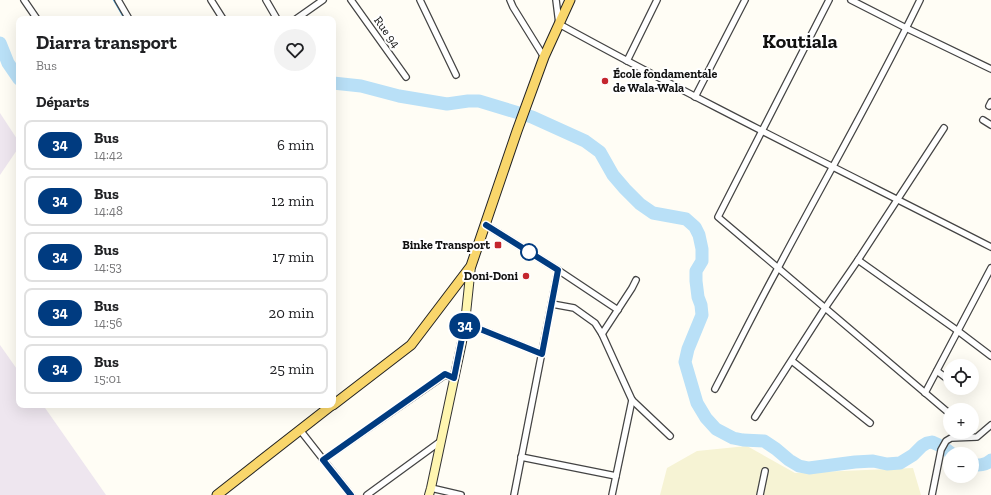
<!DOCTYPE html>
<html lang="fr">
<head>
<meta charset="utf-8">
<style>
	:root { --surface:#fff; --page:#f2f2f2; --text:#202124; --muted:#757577; --line:#e0e0e0 }
	body { margin:0; font-family:"Zilla Slab",serif; background:var(--page); color:var(--text); height:100vh; display:flex; flex-direction:column; font-size:15px; white-space:nowrap }
	* { box-sizing:border-box; margin:0 }
	p { font-size:13px; color:var(--muted) }
	.icon { flex:none; width:22px; height:22px; fill:none; stroke:currentColor; stroke-width:2; stroke-linecap:round; stroke-linejoin:round }
	.map { position:relative; flex:1; overflow:hidden }
	.panel { position:absolute; left:16px; top:16px; width:320px; height:392px; display:flex; flex-direction:column; background:var(--surface); border-radius:8px; box-shadow:0 4px 16px #0002 }
	.panel>* { flex:none }
	.badge { padding:0 8px; border-radius:13px; font-size:14px; line-height:26px }
	.controls { position:absolute; left:943px; top:359px; display:grid; gap:8px }
	.controls a { display:grid; place-items:center; width:36px; height:36px; border-radius:50%; background:var(--surface); box-shadow:0 4px 16px #0002; font-size:20px }
	.map>.badge { position:absolute; translate:-50% -50%; box-shadow:0 0 0 2px #fff }
	h2 { padding:0 20px; font-size:15px; line-height:36px }
	.round { display:grid; place-items:center; flex:none; width:42px; height:42px; border-radius:21px; background:var(--page) }
	.head { display:flex; align-items:center; justify-content:space-between; height:68px; padding:0 20px }
	h1 { font-size:19px; font-weight:700; line-height:30px }
	ul { padding:0; list-style:none }
	li { display:flex; align-items:center; gap:12px; height:50px; margin:0 8px 6px; padding:0 12px; border:2px solid var(--line); border-radius:8px }
	li div { flex:1 }
	li b { display:block; font-size:15px }
	li em { font-style:normal }
	li .badge { min-width:44px; font-weight:700; text-align:center }
	.map>svg:first-child { display:block }
	.industrial { fill:#eee6ef }
	.farmland { fill:#f6f3d4 }
	.lines { fill:none; stroke-linecap:round; stroke-linejoin:round }
	.stream { stroke:#3f96cf; stroke-width:2 }
	.river { stroke:#b9e0f7; stroke-width:13 }
	.street-casing { stroke:#444; stroke-width:8 }
	.secondary-casing { stroke:#333; stroke-width:10 }
	.primary-casing { stroke:#222; stroke-width:11 }
	.street { stroke:#fff; stroke-width:5.5 }
	.secondary { stroke:#fff6b0; stroke-width:8 }
	.primary { stroke:#f9d66b; stroke-width:9 }
	.line-casing { stroke:#fff; stroke-width:9 }
	.line { stroke:#003b80; stroke-width:6 }
	.poi-dot { fill:#c4262e; stroke:#fff; stroke-width:1.5 }
	.stop-dot { fill:#fff; stroke:#003b80; stroke-width:2 }
	.labels { text-anchor:middle; dominant-baseline:central; stroke-width:4; stroke-linejoin:round; paint-order:stroke }
	.street-label { font-size:12px; fill:#111; stroke:#fff }
	.poi-label { font-size:12px; font-weight:bold; fill:#111; stroke:#fff; text-anchor:end }
	.town-label { font-size:20px; font-weight:bold; fill:#111; stroke:#fff }
</style>
</head>
<body>
<div class="map">
<svg width="991" height="495" viewBox="0 0 991 495">
	<rect width="100%" height="100%" fill="#fffdf5"/>
	<g class="industrial">
		<path d="M0,113l19,29v5l-19,28z"/>
		<path d="M0,345l19,27v33h24l63,90h-106z"/>
	</g>
	<path class="farmland" d="M747,446l48,27 118,-5 8,27h-261l7,-27 30,-17z"/>
	<g class="lines">
		<path class="stream" d="M114,0l11,19"/>
		<g class="river">
			<path d="M0,43l8,20 11,16"/>
			<path d="M333,83l28,3 38,10 48,8 21,-3h11l53,16 53,24 15,11 13,23 12,14 15,15 13,9 33,6 9,8 4,8 3,14v12l-6,10v10l2,16 3,8 1,10 -14,34 -3,13 12,41 9,15 10,11 17,9 10,2 21,1 12,8 13,11 10,6 10,2 46,-6 18,-1 14,3 13,-1 13,-8 9,-9 5,-3 5,-1 11,5 9,7"/>
			<path d="M972,464c6,2 14,1 19,-4"/>
		</g>
		<g class="street-casing">
			<g id="street">
				<path d="M24,0l13,19"/>
				<path d="M118,0l11,19"/>
				<path d="M211,0l12,19"/>
				<path d="M266,0l11,19"/>
				<path d="M351,0l55,77"/>
				<path d="M420,0l36,75"/>
				<path d="M510,0l3,7 31,50"/>
				<path d="M556,0l3,24c142,78 287,149 432,223"/>
				<path d="M829,0l-111,217 232,197"/>
				<path d="M851,0l55,28 85,41"/>
				<path d="M296,19l27,-19"/>
				<path d="M627,61l30,-61"/>
				<path d="M695,97l50,-97"/>
				<path d="M989,106l2,-4"/>
				<path d="M983,120l8,5"/>
				<path d="M486,225l72,45 60,40"/>
				<path d="M858,260l100,71 33,25"/>
				<path d="M552,304l22,4 21,15 7,11 30,66 38,36"/>
				<path d="M465,323l77,31"/>
				<path d="M602,334l30,-46 4,-8"/>
				<path d="M792,361l78,62"/>
				<path d="M937,371l13,10"/>
				<path d="M715,389c21,-40 41,-81 63,-121 47,-89 98,-177 142,-268"/>
				<path d="M925,393l66,-125"/>
				<path d="M755,417l70,-109 33,-48 86,-132"/>
				<path d="M300,430l51,65"/>
				<path d="M521,457l95,19"/>
				<path d="M323,460l122,-85 9,3"/>
				<path d="M431,488l30,7"/>
				<path d="M367,495l74,-54"/>
				<path d="M514,495l44,-225"/>
				<path d="M612,495l20,-95"/>
				<path d="M760,495l5,-24"/>
				<path d="M932,495l9,-45 5,-9 5,-3 26,-1 14,-12"/>
			</g>
		</g>
		<g class="secondary-casing">
			<path id="secondary" d="M429,495l2,-7 31,-146 3,-19 6,-57"/>
		</g>
		<g class="primary-casing">
			<g id="primary">
				<path d="M333,405l78,-60 60,-79 46,-135 27,-74 26,-57"/>
				<path d="M217,495l115,-90"/>
			</g>
		</g>
		<use href="#street" class="street"/>
		<use href="#secondary" class="secondary"/>
		<use href="#primary" class="primary"/>
	</g>
	<g class="lines">
		<g class="line-casing">
			<path id="line" d="M351,495l-28,-35 122,-86 9,4 11,-55 77,31 16,-84 -72,-45"/>
		</g>
		<use href="#line" class="line"/>
	</g>
	<g class="poi-dot">
		<circle cx="605" cy="81" r="4"/>
		<rect x="494" y="241" width="8" height="8" rx="2"/>
		<circle cx="526" cy="276" r="4"/>
	</g>
	<circle class="stop-dot" cx="529" cy="252" r="8"/>
	<g class="labels">
		<g class="street-label">
			<text transform="translate(387 32) rotate(54)">Rue 94</text>
		</g>
		<g class="poi-label">
			<text x="613" y="74" text-anchor="start">École fondamentale<tspan x="613" dy="14">de Wala-Wala</tspan></text>
			<text x="490" y="245">Binke Transport</text>
			<text x="518" y="276">Doni-Doni</text>
		</g>
		<g class="town-label">
			<text x="800" y="41">Koutiala</text>
		</g>
	</g>
</svg>
<div class="controls">
<a><svg class="icon" aria-label="locate" viewBox="0 0 24 24"><circle cx="12" cy="12" r="6"/><path d="M12 2v4M12 18v4M2 12h4M18 12h4"/></svg></a>
<a>+</a>
<a>−</a>
</div>
<b class="badge" style="left:465px;top:326px;background:#003b80;color:#fff">34</b>
<section class="panel">
<div class="head"><div><h1>Diarra transport</h1><p>Bus</p></div><a class="round"><svg class="icon" aria-label="heart" viewBox="0 0 24 24"><path d="M12 20l-8-8c-3-5 5-10 8-4 3-6 11-1 8 4z"/></svg></a></div>
<h2>Départs</h2>
<ul>
<li><span class="badge" style="background:#003b80;color:#fff">34</span><div><b>Bus</b><p>14:42</p></div><em>6 min</em></li>
<li><span class="badge" style="background:#003b80;color:#fff">34</span><div><b>Bus</b><p>14:48</p></div><em>12 min</em></li>
<li><span class="badge" style="background:#003b80;color:#fff">34</span><div><b>Bus</b><p>14:53</p></div><em>17 min</em></li>
<li><span class="badge" style="background:#003b80;color:#fff">34</span><div><b>Bus</b><p>14:56</p></div><em>20 min</em></li>
<li><span class="badge" style="background:#003b80;color:#fff">34</span><div><b>Bus</b><p>15:01</p></div><em>25 min</em></li>
</ul>
</section>
</div>
</body>
</html>
